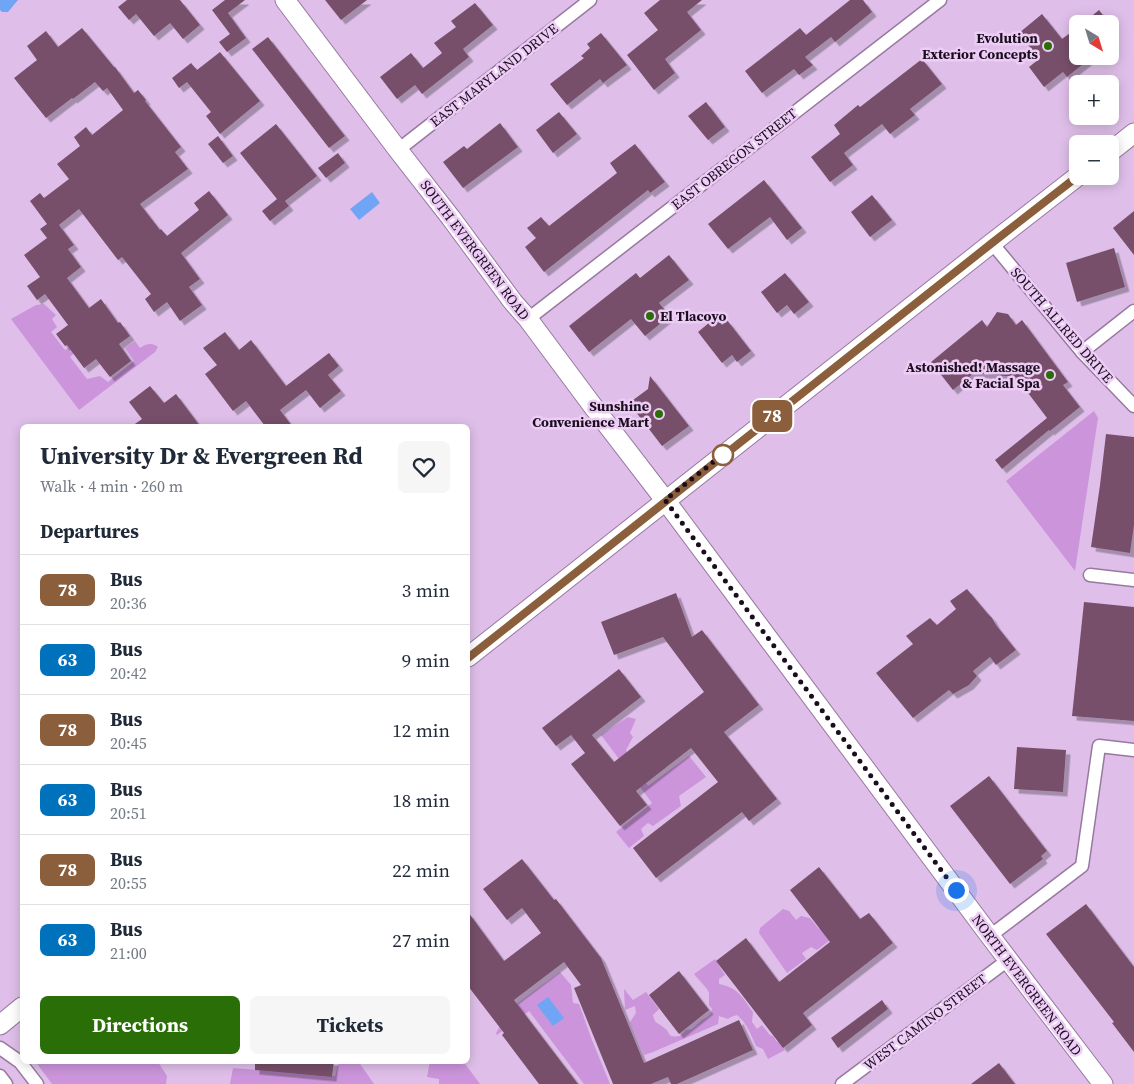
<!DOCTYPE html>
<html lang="en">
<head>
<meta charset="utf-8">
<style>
	:root { --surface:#fff; --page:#f6f6f7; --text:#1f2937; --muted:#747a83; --line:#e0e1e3; --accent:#2a6e07 }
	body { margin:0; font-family:"Source Serif 4",serif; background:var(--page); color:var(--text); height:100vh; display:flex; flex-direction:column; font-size:19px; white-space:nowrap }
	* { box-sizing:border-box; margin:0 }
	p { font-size:16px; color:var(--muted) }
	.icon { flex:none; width:28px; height:28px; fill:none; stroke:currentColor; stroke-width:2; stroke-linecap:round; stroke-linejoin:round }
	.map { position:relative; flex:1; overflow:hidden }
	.details { position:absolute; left:20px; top:424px; width:450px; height:640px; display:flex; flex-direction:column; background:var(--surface); border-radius:8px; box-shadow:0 2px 12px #0003 }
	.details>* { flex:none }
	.badge { padding:0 10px; border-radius:8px; font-size:18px; line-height:32px }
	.needle { width:32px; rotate:142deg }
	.fabs { position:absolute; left:1069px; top:15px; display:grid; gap:10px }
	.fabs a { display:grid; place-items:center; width:50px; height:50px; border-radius:8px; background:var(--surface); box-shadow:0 2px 12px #0003; font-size:25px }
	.you { position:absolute; width:25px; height:25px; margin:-12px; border:4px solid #fff; border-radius:50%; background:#1a73e8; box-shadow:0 0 0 8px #1a73e833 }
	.map>.badge { position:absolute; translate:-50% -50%; box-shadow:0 0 0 2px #fff }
	h2 { padding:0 20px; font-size:19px; line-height:45px }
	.round { display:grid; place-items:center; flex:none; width:52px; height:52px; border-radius:8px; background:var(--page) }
	.overview { display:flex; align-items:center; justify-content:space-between; height:85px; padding:0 20px }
	h1 { font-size:24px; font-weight:700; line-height:38px }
	.cta { display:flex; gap:10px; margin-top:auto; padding:10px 20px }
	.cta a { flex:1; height:58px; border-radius:8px; background:var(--accent); color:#fff; font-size:20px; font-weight:700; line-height:58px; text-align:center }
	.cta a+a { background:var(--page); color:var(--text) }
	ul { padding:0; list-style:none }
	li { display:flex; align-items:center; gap:15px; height:70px; padding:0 20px; border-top:1px solid var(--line) }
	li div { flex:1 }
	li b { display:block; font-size:19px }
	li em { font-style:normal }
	li .badge { min-width:55px; font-weight:700; text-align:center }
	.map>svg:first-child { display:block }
	.green { fill:#cb94db }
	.water { fill:#70a5f5 }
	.building { fill:#77506b; filter:url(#shadow) }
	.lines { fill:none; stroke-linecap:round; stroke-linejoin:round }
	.street-casing { stroke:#9779a0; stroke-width:15 }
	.secondary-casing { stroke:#9779a0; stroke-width:21 }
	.street { stroke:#fff; stroke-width:12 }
	.secondary { stroke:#fff; stroke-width:19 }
	.line-casing { stroke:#fff; stroke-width:11 }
	.line { stroke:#8b5e3c; stroke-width:8 }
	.walk { stroke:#1a0e1d; stroke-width:5; stroke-dasharray:0 9 }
	.poi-dot { fill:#2a6e07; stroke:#edccf6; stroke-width:2 }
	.stop-dot { fill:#fff; stroke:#8b5e3c; stroke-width:2.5 }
	.labels { text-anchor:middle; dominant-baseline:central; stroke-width:5; stroke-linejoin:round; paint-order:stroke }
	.poi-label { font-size:14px; font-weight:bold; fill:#1a0e1d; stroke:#edccf6; text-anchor:end }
	.street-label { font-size:14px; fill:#1a0e1d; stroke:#edccf6 }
</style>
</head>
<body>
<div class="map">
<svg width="1134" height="1084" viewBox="0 0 1134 1084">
	<defs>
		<filter id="shadow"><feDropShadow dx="4.5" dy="4.5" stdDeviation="0" flood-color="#0004"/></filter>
	</defs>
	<rect width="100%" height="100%" fill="#dfbfe9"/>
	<g class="green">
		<path d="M44,304l12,11 -4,4 5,8 -6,5 14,18 12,-7 4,4 -11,10 17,22 13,-3 8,6 26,-21 -9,-13 10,-7 5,7c6,-4 12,-6 18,-1l-3,5 -76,58 -68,-91 25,-14z"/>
		<path d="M1094,411l4,7 -23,153 -69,-90z"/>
		<path d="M628,717l8,2 -6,14 3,4 -7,13 5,12 17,24 41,-30 17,21 -27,19 2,10 -28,20 -5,-3 -7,6 3,7 -15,12 -13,-16 36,-29 -51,-68z"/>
		<path d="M783,909l6,2 7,9 5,-4 9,2 9,11 19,-13v18l-21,16 -6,-3 -9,6 4,6 -19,14 -28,-40 1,-5z"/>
		<path d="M715,959l10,16 -6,4v5c20,4 23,13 34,28l-1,10 5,7 5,-4 7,9 5,3 2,4 3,1 6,8 -17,9 -5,-10 -7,-3c-5,-11 -9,-23 -19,-31l-6,2 -3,2 -9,-3 -1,8 -65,28 -9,3 -14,-33 6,-9 -1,-7 -10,4 -1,-21 9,11 13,-8 13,17 -6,6c2,9 4,7 10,12 9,6 3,11 17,9l6,-6 6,-1 11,-10 3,-1 5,-4 1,-5 -3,-4v-12l-2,-4 -13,-15z"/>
		<path d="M560,972l11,13 2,18 6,1 13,36 18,44h-26l-55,-73 -32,24 -1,-2 14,-24z"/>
		<path d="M35,1061h123v1l9,14 -1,8h-114z"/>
		<path d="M339,1061h19l16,23h-144l3,-16 102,8z"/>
		<path d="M430,1061h33l17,23h-41v-5l-12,-2z"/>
	</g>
	<g class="water">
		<path d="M0,0h22h-4l-10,12h-6l-2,-2z"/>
		<path d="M372,192l8,11 -21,17 -9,-11z"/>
		<path d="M548,997l16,21 -11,8 -16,-21z"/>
	</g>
	<g class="building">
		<path d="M127,0h53l20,25 -17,14 -13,-16 -16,13 -18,-22 -7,6 -11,-13z"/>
		<path d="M225,0h20l-17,13 18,25 -19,14 -8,-10 11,-8 -18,-24z"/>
		<path d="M325,0h42l-26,20z"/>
		<path d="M660,0h42l-15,12 14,18 -36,29 10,14 -21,17 -27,-35 31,-25 -14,-17z"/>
		<path d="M850,0h13l9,12 -37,30 -4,-5 -26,20 8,8 -14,10 -5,-6 -32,24 -17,-22 55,-43 6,7z"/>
		<path d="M475,3l18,22 -30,24 6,8 -47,37 -7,-9 -18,14 -17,-22 31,-24 12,15 19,-15 -8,-10 22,-16 -5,-6z"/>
		<path d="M1099,10l11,14h-28z"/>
		<path d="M1042,14l20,25 16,-12v29l14,1 -25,20 -4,-5 -19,15 -15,-20 10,-8 -20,-26z"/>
		<path d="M82,28l32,39h1l19,26 4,-3 8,10 -1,1 36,46 -6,5 13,17 -48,35 20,26 1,-1 6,7 32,-26 -5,-7 15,-12 19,24 -47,38 19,26 -11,8 13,18 -22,16 -13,-19 -13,10 -9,-13 6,-5 -29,-37 -4,3 -39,-51 -20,16 15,20 -6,4 13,18 -14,11 22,30 12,-9 17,24 2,-1 10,14 -11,8 12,17 -21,16 -14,-18 -12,9 -17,-23 -2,1 -9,-12 12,-9 -23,-31 -8,6 -10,-14 13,-9 -16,-22 23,-17 -7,-9 7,-5 -17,-23 10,-8 4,5 25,-19 -12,-15 23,-18 -6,-9 12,-10 6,8 31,-25 -16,-22 -4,3 -8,-9 -22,17 -1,-1 -26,20 -32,-40 23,-18 -10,-14 19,-15 12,16z"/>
		<path d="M601,33l26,32 -24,18 -3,-4 -33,26 -17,-21 34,-26 -3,-2 9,-8 -3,-4z"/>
		<path d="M268,37l77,99 -16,12 -77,-99z"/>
		<path d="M220,52l40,49 -40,33 -14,-18 5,-4 -24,-30 -8,6 -7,-10 19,-15 6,7z"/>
		<path d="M922,59l20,25 -32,25 5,6 -25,19 -8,-10 -38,29 9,12 -23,17 -19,-25 29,-23 -6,-9 24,-20 2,2z"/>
		<path d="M706,102l19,25 -17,13 -20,-24z"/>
		<path d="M559,112l18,22 -24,19 -17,-23z"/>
		<path d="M500,123l18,24 -55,41 -20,-26 21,-16 3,3z"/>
		<path d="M276,124l41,52 -32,25 4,5 -19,15 -8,-10 15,-12 -37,-46z"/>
		<path d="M218,136l15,20 -10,7 -15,-19z"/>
		<path d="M635,144l30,38 -15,11 -2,-3 -104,82 -19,-25 11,-9 -9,-10 14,-11 8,9 68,-53 -7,-10z"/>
		<path d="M338,153l7,10 -19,15 -8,-10z"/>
		<path d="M764,180l38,48 -15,12 -17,-23 -42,32 -20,-25z"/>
		<path d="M872,195l20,25 -22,17 -19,-25z"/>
		<path d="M1134,211v44l-21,-27z"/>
		<path d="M1114,248l11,39 -48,15 -11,-39z"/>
		<path d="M669,255l20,25 -30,23 11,13 -25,20 -14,-17 -42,33 -20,-26 67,-53 4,5z"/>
		<path d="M785,273l24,29 -15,12 -7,-9 -10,8 -16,-21z"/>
		<path d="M997,312l11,2 8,11 6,-5 46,62 -5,3 17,22 -30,24 -1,-1 -47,39 -7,-9 52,-42 -31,-41 -42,-4 -21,17 -22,-28 51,-42 5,7z"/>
		<path d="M716,317l6,8 5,-5 24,31 -14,11 -5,-7 -10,8 -24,-31z"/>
		<path d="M225,332l14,18 12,-10 35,46 43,-33 10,13 -11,9 13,16 -21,17 -14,-18 -26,20 12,16h-27l-19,-25 -13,10 -28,-37 12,-9 -14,-17z"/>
		<path d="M650,376l39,50 -27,20 -33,-43 19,-14z"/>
		<path d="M150,386l14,17 12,-9 24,32h-68l10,-7 -13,-17z"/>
		<path d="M1106,434l28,3v88l-4,28 -39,-6 9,-62z"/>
		<path d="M967,589l21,25 4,4 4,7 20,25 -20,15 -6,-8 -17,14 4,5 -8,9 -16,9 -4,-4 -36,28 -37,-45 37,-29 -7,-8 24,-18 7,7 19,-16 -6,-8z"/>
		<path d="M676,593l16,44 10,-7 57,75 -35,27 53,67 -28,22 -7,-9 -86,66 -23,-30 85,-66 -27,-34 -55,43 11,14 -27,21 -49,-62 14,-11 -14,-18 -15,11 -14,-18 77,-59 22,28 -49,38 22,27 90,-70 -41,-55 -49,18 -13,-33z"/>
		<path d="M1084,602l50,5v114l-62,-5z"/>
		<path d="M1017,747l49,3 -3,42 -49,-3z"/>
		<path d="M989,776l58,75 -6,5 2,3 -33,25 -60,-78z"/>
		<path d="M522,859l32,41 2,-1 45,59 43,105 95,-43 14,30 -76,34h-6l-3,-7 -17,7h-38l-39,-96 7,-3 -17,-23 -50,38 64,84h-39l-37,-49 2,-2 -36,-47v-74l36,49 37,-28 -19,-25 -15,12 -24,-31z"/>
		<path d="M819,867l41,52 9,-6 24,30 -90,70 9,12 -29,23 -67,-87 30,-23 33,44 51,-40 -40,-52z"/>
		<path d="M1086,904l48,63v85l-22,-29 2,-1 -68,-88z"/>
		<path d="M679,971l30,39 -30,24 -30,-39z"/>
		<path d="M882,1000l6,9 -50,39 -7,-10z"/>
		<path d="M255,1061h79l-2,16 -77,-7z"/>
		<path d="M999,1063l16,21h-44z"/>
	</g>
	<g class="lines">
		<g class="street-casing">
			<g id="street">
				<path d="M398,150l192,-150"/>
				<path d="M992,243l90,109 52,54"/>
				<path d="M528,319l412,-319"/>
				<path d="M1082,352l52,-41"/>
				<path d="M1090,575l44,5"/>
				<path d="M990,936l92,-70 17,-120 35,4"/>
				<path d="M0,1048l20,14 17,22"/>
				<path d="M0,1076l6,8"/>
				<path d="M842,1084l166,-124"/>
			</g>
		</g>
		<g class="secondary-casing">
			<g id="secondary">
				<path d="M285,0l113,150 53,68 62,84 15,17 64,86 73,95 325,436 113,148"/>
				<path d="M1110,152l24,-19"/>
				<path d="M468,657l524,-414 86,-67"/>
				<path d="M0,1025l22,-18"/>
			</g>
		</g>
		<use href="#street" class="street"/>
		<use href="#secondary" class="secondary"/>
	</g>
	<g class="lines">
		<g class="line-casing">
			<path id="line" d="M468,658l524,-415 86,-67"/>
		</g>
		<use href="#line" class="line"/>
		<path class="walk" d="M723,455l2,-2 -60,47 291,390"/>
	</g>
	<g class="poi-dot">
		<circle cx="1048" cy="46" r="5"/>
		<circle cx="650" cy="316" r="5"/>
		<circle cx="1050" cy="375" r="5"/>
		<circle cx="659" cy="414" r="5"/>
	</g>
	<circle class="stop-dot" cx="723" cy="455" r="10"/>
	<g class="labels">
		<g class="poi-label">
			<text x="1038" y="38">Evolution<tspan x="1038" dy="16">Exterior Concepts</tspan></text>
			<text x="660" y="316" text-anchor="start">El Tlacoyo</text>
			<text x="1040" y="367">Astonished! Massage<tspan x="1040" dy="16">&amp; Facial Spa</tspan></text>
			<text x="649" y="406">Sunshine<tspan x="649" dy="16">Convenience Mart</tspan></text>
		</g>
		<g class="street-label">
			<text transform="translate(494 75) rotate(-38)">EAST MARYLAND DRIVE</text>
			<text transform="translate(734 159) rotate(-38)">EAST OBREGON STREET</text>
			<text transform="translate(475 250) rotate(53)">SOUTH EVERGREEN ROAD</text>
			<text transform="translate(1062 325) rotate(49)">SOUTH ALLRED DRIVE</text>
			<text transform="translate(1027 985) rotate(53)">NORTH EVERGREEN ROAD</text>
			<text transform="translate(925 1022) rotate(-37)">WEST CAMINO STREET</text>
		</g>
	</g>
</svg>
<div class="fabs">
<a><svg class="needle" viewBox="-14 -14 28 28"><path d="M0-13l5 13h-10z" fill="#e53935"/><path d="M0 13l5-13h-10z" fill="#747a83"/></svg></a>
<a>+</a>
<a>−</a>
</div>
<div class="you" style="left:956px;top:890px"></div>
<b class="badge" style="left:772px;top:416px;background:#8b5e3c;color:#fff">78</b>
<section class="details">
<div class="overview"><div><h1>University Dr &amp; Evergreen Rd</h1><p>Walk · 4 min · 260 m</p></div><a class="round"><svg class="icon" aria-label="heart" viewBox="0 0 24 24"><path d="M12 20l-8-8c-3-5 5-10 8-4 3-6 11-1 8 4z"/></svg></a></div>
<h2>Departures</h2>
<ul>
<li><span class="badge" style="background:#8b5e3c;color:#fff">78</span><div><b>Bus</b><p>20:36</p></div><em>3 min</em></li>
<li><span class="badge" style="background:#0072bc;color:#fff">63</span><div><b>Bus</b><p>20:42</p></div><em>9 min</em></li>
<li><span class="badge" style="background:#8b5e3c;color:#fff">78</span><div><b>Bus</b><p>20:45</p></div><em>12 min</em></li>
<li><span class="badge" style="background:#0072bc;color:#fff">63</span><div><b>Bus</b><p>20:51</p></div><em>18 min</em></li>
<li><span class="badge" style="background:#8b5e3c;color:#fff">78</span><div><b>Bus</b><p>20:55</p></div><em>22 min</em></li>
<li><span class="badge" style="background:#0072bc;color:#fff">63</span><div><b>Bus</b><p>21:00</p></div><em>27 min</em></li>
</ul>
<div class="cta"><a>Directions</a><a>Tickets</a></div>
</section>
</div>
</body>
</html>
